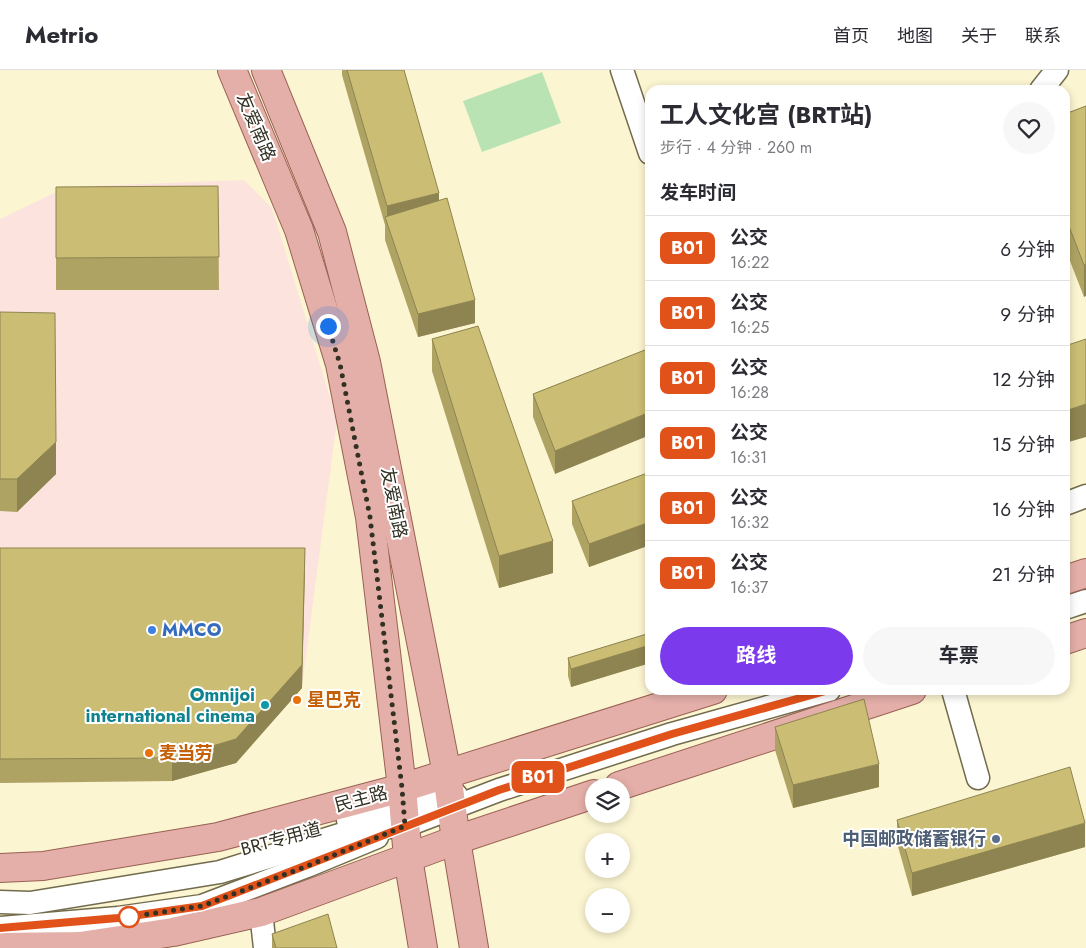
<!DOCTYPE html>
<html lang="zh">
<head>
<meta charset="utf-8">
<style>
	:root { --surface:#fff; --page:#f7f7f7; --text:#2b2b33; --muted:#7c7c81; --line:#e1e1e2; --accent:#7c3aed }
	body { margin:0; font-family:Jost,"Noto Sans SC",sans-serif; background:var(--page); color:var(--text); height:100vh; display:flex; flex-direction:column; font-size:19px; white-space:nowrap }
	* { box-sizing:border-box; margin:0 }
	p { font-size:16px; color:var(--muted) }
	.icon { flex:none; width:28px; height:28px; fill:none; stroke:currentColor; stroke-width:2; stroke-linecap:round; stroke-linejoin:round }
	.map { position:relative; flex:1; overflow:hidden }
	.panel { position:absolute; left:645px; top:15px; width:425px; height:610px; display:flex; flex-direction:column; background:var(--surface); border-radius:15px; box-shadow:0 2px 8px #0003 }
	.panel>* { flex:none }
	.badge { padding:0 10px; border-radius:8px; font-size:18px; line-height:32px }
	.controls { position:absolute; left:585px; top:708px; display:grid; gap:10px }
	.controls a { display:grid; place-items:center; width:45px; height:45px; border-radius:50%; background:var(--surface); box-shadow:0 2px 8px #0003; font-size:25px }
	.you { position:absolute; width:25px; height:25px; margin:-12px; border:4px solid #fff; border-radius:50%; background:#1a73e8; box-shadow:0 0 0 8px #1a73e833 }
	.map>.badge { position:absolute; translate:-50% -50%; box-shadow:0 0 0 2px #fff }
	h2 { padding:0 15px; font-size:19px; line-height:45px }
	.round { display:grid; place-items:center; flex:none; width:52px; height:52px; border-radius:26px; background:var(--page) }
	.summary { display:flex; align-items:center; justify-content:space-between; height:85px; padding:0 15px }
	h1 { font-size:24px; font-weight:700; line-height:38px }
	.primary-button { display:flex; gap:10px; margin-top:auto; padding:10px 15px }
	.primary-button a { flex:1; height:58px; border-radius:30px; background:var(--accent); color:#fff; font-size:20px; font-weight:700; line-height:58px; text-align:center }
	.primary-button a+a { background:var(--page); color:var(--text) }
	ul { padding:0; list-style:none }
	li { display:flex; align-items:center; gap:15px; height:65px; padding:0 15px; border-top:1px solid var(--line) }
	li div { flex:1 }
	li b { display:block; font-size:19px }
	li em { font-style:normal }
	li .badge { min-width:55px; font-weight:700; text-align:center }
	header { display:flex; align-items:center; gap:30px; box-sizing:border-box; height:70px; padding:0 25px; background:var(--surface); border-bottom:1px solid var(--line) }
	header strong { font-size:24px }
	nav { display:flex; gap:28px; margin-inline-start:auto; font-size:18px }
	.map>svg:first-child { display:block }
	.commercial { fill:#fde3dd }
	.green { fill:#bae3b4 }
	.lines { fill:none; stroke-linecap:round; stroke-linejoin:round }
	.minor-casing { stroke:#726c4d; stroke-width:25 }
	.major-casing { stroke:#9a6054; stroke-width:30 }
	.minor { stroke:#fff; stroke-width:22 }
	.major { stroke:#e4afa8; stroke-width:28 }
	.wall { fill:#afa364 }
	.shaded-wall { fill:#8e8451 }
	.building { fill:#cbbd74; stroke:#8e8451 }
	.line-casing { stroke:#fff; stroke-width:11 }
	.line { stroke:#e0521a; stroke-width:8 }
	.walk { stroke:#333123; stroke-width:5; stroke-dasharray:0 9 }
	.shop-dot { fill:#3f7fe0; stroke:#fff; stroke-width:2 }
	.food-dot { fill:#e8710a; stroke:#fff; stroke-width:2 }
	.culture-dot { fill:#0f9aa8; stroke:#fff; stroke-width:2 }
	.service-dot { fill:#5c6f8a; stroke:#fff; stroke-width:2 }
	.stop-dot { fill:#fff; stroke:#e0521a; stroke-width:2.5 }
	.labels { text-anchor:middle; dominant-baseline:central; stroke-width:4; stroke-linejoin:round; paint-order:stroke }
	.street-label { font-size:18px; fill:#333123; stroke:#fff }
	.shop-label { font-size:18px; font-weight:bold; fill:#366cbe; stroke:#fff; text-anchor:start }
	.culture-label { font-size:18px; font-weight:bold; fill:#0d838f; stroke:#fff; text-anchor:end }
	.food-label { font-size:18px; font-weight:bold; fill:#c56008; stroke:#fff; text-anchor:start }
	.service-label { font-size:18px; font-weight:bold; fill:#4e5e75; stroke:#fff; text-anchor:end }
</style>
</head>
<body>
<header>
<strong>Metrio</strong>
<nav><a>首页</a><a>地图</a><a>关于</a><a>联系</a></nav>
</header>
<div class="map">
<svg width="1086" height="878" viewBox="0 0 1086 878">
	<rect width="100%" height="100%" fill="#fbf5d1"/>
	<path class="commercial" d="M244,110l28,28 65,212 -35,266 -64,74 -66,21 -172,2v-564l67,-32z"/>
	<path class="green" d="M542,2l19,51 -79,29 -19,-51z"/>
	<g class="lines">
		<g class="minor-casing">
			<g id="minor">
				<path d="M622,0l28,83"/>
				<path d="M1041,20l16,-20"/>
				<path d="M1065,434l21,-8"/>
				<path d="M1065,538l21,-7"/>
				<path d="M953,620l25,88"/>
				<path d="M348,750l55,-15 53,-10"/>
				<path d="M0,832l30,1 190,-31 139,-43 46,-3 94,-36 173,-56 157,-44"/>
				<path d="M261,842l4,36"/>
				<path d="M0,858l118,-10 84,-12 105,-40 70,-29"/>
			</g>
		</g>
		<g class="major-casing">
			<g id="major">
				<path d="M232,0l67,160 41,134 30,153 32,271 6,70 15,90"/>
				<path d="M266,0l66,162 34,130 81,412 9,66 18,108"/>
				<path d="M1065,510l21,-7"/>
				<path d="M1065,570l21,-7"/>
				<path d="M619,716l293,-96"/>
				<path d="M0,798l43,-2 175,-29 184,-49 311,-98"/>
				<path d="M0,877l80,-1 93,-14 88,-20 195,-72 138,-46"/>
			</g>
		</g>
		<use href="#minor" class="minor"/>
		<use href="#major" class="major"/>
	</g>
	<g class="wall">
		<path d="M342,0h62l35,130 36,123 -57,14 -33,-97v-15l-43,-150z"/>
		<path d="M1086,36l-2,191 -19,-49v-134z"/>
		<path d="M218,116l1,104h-163v-103z"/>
		<path d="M0,242l56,162 -39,38 -17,-1z"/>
		<path d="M432,269l121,234 -54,15 -67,-217z"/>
		<path d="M650,278l-95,126 -22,-57v-23z"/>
		<path d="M650,402v73l-61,22 -17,-43v-23z"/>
		<path d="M0,478l305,24 -3,116 -66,75 -64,18 -172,2z"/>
		<path d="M650,563v30l-79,24 -3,-11v-18z"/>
		<path d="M775,657l104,60 -86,21 -18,-58z"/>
		<path d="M897,750l188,27 -173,49 -15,-53z"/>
		<path d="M272,864l65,14h-65z"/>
	</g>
	<g class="shaded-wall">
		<path d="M439,123v23l-52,4v-14z"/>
		<path d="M1086,194v32l-2,1v-32z"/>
		<path d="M475,230v23l-57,14v-23z"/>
		<path d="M1086,334v33l-21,6v-32z"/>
		<path d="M650,342v23l-95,39v-23z"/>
		<path d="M56,372v32l-39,38v-33z"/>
		<path d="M650,452v23l-61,22v-23z"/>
		<path d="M553,471v32l-54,15v-32z"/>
		<path d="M305,478l-3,140 -66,75 -64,18v-23z"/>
		<path d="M650,575v18l-79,24v-18z"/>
		<path d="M879,694v23l-86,21v-23z"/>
		<path d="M1085,753v24l-173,49v-23z"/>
	</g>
	<g class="building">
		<path d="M347,0h57l35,123 -52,13z"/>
		<path d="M1086,36v158l-2,1 -19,-49v-102z"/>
		<path d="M218,116l1,71 -163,1v-71z"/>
		<path d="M447,128l28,102 -57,14 -33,-97z"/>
		<path d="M0,242l55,1 1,129 -39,37h-17z"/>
		<path d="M478,256l75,215 -54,15 -67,-217z"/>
		<path d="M1086,269v65l-21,7v-65z"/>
		<path d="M650,278v64l-95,39 -22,-57z"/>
		<path d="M650,402v50l-61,22 -17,-43z"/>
		<path d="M0,478h305l-3,117 -66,74 -64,19 -172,1z"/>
		<path d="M650,563v12l-79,24 -3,-11z"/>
		<path d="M864,629l15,65 -86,21 -18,-58z"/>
		<path d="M1070,697l15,56 -173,50 -15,-53z"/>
		<path d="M328,844l9,34h-61l-4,-14z"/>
	</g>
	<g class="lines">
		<g class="line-casing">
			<path id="line" d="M0,858l118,-10 84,-12 297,-116 173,-56 157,-44"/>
		</g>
		<use href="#line" class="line"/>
		<path class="walk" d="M129,847l73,-11 105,-40 98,-40 -3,-38 -32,-271 -30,-153 -12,-38"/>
	</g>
	<circle class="shop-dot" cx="152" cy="560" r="5"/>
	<g class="food-dot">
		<circle cx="297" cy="630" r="5"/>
		<circle cx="149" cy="683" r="5"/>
	</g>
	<circle class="culture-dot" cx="265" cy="635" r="5"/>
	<circle class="service-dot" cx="996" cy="769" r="5"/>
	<circle class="stop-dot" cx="129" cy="847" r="10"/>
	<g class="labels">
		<g class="street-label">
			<text transform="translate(256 57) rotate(67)">友爱南路</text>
			<text transform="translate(394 433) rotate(79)">友爱南路</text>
			<text transform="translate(361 729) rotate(-15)">民主路</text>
			<text transform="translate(281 769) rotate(-15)">BRT专用道</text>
		</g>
		<g class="shop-label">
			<text x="162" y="560">MMCO</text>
		</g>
		<g class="culture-label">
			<text x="255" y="625">Omnijoi<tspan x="255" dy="21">international cinema</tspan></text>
		</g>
		<g class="food-label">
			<text x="307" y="630">星巴克</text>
			<text x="159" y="683">麦当劳</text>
		</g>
		<g class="service-label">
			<text x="986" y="769">中国邮政储蓄银行</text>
		</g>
	</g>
</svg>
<div class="controls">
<a><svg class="icon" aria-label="layers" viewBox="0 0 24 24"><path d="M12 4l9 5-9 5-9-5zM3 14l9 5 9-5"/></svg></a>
<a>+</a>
<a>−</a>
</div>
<div class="you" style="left:328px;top:256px"></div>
<b class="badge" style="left:538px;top:707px;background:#e0521a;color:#fff">B01</b>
<section class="panel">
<div class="summary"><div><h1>工人文化宫 (BRT站)</h1><p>步行 · 4 分钟 · 260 m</p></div><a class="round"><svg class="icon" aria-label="heart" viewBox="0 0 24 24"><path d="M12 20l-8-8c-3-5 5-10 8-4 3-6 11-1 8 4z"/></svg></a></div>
<h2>发车时间</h2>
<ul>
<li><span class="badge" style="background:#e0521a;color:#fff">B01</span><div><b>公交</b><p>16:22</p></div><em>6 分钟</em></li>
<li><span class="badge" style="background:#e0521a;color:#fff">B01</span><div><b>公交</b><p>16:25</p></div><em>9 分钟</em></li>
<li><span class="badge" style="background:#e0521a;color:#fff">B01</span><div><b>公交</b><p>16:28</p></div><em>12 分钟</em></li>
<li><span class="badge" style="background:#e0521a;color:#fff">B01</span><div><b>公交</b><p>16:31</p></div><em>15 分钟</em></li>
<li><span class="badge" style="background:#e0521a;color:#fff">B01</span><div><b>公交</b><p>16:32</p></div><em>16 分钟</em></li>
<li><span class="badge" style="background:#e0521a;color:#fff">B01</span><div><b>公交</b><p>16:37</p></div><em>21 分钟</em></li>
</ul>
<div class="primary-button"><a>路线</a><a>车票</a></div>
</section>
</div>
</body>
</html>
